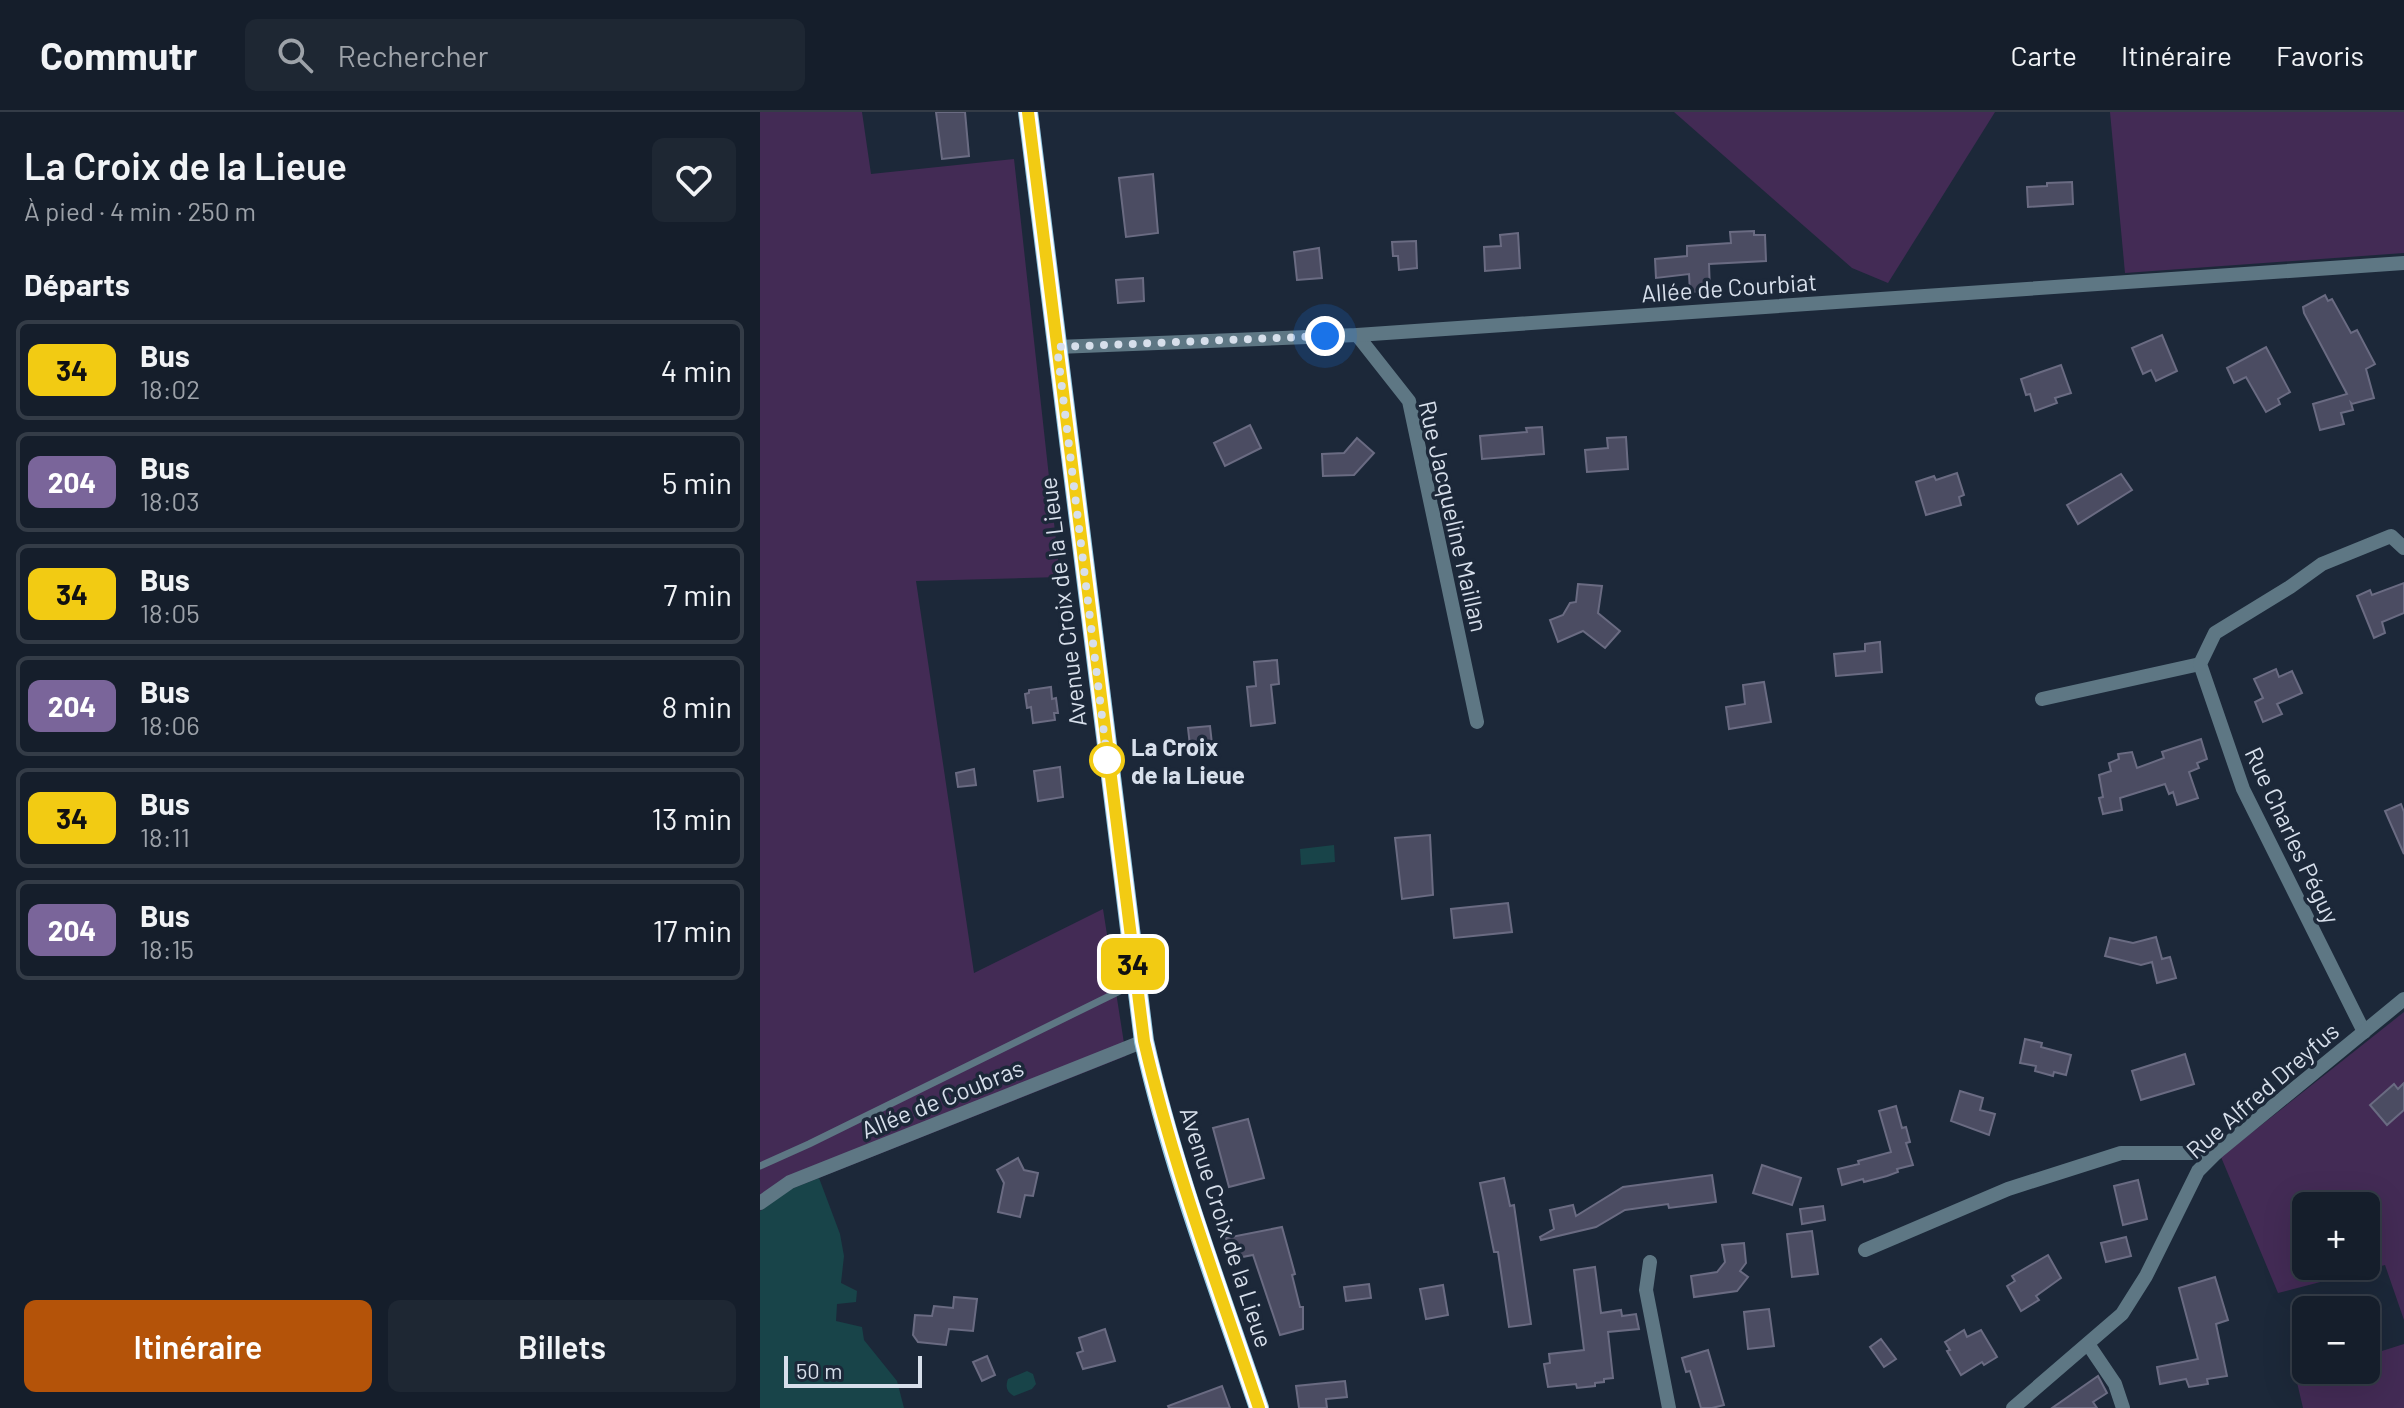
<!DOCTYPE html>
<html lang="fr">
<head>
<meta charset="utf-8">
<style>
	:root { --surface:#151e2b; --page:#1e2733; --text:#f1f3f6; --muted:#9da2a9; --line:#343c47; --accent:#b45309 }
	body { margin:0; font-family:Barlow,sans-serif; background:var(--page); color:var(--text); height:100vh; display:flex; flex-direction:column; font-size:30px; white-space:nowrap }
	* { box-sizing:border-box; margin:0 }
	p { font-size:26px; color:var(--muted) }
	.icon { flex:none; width:44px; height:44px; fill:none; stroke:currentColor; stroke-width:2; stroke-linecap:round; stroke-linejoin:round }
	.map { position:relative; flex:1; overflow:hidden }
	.drawer { display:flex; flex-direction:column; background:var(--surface); width:760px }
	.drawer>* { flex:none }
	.badge { padding:0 16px; border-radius:12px; font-size:28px; line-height:52px }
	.tools { position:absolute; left:1532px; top:1080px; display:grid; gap:16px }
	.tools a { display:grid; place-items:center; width:88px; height:88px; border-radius:12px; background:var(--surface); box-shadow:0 8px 32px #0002,0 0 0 2px var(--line); font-size:40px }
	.scale { position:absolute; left:24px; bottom:20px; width:138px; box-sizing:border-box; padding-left:8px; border:4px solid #d7dfeb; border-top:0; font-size:22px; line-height:28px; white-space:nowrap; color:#d7dfeb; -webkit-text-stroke:6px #1c2839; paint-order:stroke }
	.you { position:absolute; width:40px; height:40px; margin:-20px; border:6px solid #fff; border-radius:50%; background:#1a73e8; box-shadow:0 0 0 12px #1a73e833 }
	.map>.badge { position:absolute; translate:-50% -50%; box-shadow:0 0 0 4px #fff }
	h2 { padding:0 24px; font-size:30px; line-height:72px }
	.round { display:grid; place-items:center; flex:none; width:84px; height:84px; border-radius:12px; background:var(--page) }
	.summary { display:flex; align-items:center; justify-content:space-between; height:136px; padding:0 24px }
	h1 { font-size:38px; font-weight:600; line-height:60px }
	.cta { display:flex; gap:16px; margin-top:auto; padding:16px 24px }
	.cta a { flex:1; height:92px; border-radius:12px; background:var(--accent); color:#fff; font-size:32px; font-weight:600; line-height:92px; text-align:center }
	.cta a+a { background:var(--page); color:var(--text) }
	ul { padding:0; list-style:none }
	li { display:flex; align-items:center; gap:24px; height:100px; margin:0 16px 12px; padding:0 8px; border:4px solid var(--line); border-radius:12px }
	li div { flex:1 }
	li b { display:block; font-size:30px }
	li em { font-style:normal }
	li .badge { min-width:88px; font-weight:700; text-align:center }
	header { display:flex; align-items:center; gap:48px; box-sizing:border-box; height:112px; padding:0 40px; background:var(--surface); border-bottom:2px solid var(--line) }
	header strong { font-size:38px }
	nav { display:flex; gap:44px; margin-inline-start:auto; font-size:28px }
	.search { width:560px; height:72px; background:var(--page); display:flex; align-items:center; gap:20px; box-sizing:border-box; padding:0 28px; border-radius:12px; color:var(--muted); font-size:30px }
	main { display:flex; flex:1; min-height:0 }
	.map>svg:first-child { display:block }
	.green { fill:#432b55; fill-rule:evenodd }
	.water { fill:#184449 }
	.building { fill:#4b4c62; stroke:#6a6b82; stroke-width:2 }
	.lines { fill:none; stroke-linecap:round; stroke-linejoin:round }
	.lane { stroke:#5e7784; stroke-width:7 }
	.street { stroke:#5e7784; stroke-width:14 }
	.primary { stroke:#92c8e3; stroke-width:20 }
	.line-casing { stroke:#fff; stroke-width:18 }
	.line { stroke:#f2cb13; stroke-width:12 }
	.walk { stroke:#d7dfeb; stroke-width:8; stroke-dasharray:0 14.4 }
	.stop-dot { fill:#fff; stroke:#f2cb13; stroke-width:4 }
	.labels { text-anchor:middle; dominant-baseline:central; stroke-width:7; stroke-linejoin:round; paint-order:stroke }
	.street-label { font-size:24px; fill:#d7dfeb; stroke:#1c2839 }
	.stop-label { font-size:24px; font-weight:bold; fill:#d7dfeb; stroke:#1c2839; text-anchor:start }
</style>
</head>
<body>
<header>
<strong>Commutr</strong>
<div class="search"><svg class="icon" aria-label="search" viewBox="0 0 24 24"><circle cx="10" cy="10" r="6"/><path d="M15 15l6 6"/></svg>Rechercher</div>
<nav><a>Carte</a><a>Itinéraire</a><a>Favoris</a></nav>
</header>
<main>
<section class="drawer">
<div class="summary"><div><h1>La Croix de la Lieue</h1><p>À pied · 4 min · 250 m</p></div><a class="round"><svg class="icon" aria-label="heart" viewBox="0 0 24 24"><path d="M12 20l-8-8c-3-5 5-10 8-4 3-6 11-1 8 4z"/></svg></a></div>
<h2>Départs</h2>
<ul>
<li><span class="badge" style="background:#f2cb13;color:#111">34</span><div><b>Bus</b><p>18:02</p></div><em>4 min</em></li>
<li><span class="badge" style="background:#7a659a;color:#fff">204</span><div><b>Bus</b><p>18:03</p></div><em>5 min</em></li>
<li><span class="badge" style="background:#f2cb13;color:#111">34</span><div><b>Bus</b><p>18:05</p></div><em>7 min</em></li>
<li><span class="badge" style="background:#7a659a;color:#fff">204</span><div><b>Bus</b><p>18:06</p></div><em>8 min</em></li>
<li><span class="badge" style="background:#f2cb13;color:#111">34</span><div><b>Bus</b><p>18:11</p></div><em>13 min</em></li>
<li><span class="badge" style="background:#7a659a;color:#fff">204</span><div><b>Bus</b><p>18:15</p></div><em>17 min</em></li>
</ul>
<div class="cta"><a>Itinéraire</a><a>Billets</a></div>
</section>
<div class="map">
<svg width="1644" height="1296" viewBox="0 0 1644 1296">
	<rect width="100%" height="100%" fill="#1c2839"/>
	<g class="green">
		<path d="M0,0h102l9,62 143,-15 46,418 -144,4 58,392 129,-64 23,147 -335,133 -31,22z"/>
		<path d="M914,0h321l-107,171 -36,-15z"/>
		<path d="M1350,0h294v141l-279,20z"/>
		<path d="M1644,900v308l-19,-55 -107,28 -57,-136zM1546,1094h60v60h-60z"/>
		<path d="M1644,1232v64h-101l-7,-30 25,-8h45v-14z"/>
	</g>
	<g class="water">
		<path d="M574,733l1,17 -34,3 -1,-16z"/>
		<path d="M59,1066l21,56 4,22 -3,27 16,8 -1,11 -19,2 -1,17 26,6 2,13 33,41 7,27h-144v-197l31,-22z"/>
		<path d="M267,1259l6,3 3,10 -4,5 -18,7c-7,-4 -9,-9 -6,-17z"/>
	</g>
	<g class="building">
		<path d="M176,0h29l4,44 -27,3z"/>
		<path d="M393,62l5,59 -32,4 -7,-59z"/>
		<path d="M1312,70l1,22 -45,3 -1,-20 20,-1v-3z"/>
		<path d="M994,119v4h11l1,26 -57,3 1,27 -20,1 -1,-18 -33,4 -1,-19 32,-3v-10l44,-3 -1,-11z"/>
		<path d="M758,121l2,35 -35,3 -1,-24 17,-1 -1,-11z"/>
		<path d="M656,129l1,27 -18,2 -1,-14h-5l-1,-14z"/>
		<path d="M559,136l3,30 -25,2 -3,-28z"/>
		<path d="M383,166l1,23 -26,2 -2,-23z"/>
		<path d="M1565,183l3,6 4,-2 19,34 6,-3 18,34 -9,5 8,29 -22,6 -1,-1 2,7 -12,3 3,11 -24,6 -7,-26 34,-10 -43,-81 -1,-6z"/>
		<path d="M1402,223l15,36 -21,10 -5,-11 -8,4 -11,-26z"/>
		<path d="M1506,235l24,45 -12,7 2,5 -14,8 -20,-35 -12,6 -7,-15z"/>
		<path d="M1301,253l10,28 -16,5 2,5 -22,8 -5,-17 -4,1 -5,-16z"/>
		<path d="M490,313l11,23 -36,18 -11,-23z"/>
		<path d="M782,315l2,27 -62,5 -2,-23 47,-4 -1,-4z"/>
		<path d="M866,325l2,32 -41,3 -2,-22 23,-2 -1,-10z"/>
		<path d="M597,326l17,15 -20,22 -31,1 -1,-22 22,-1z"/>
		<path d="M1197,361l7,22 -5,2 2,8 -35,10 -10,-33 18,-6 2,4z"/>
		<path d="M1361,362l11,16 -54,34 -11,-19z"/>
		<path d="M1644,471v30l-22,9 3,11 -11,5 -17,-42 13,-6 2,5z"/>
		<path d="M818,472l24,2 -4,27 22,18 -15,17 -22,-17 -25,11 -8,-22 13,-5 7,-12 6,-1z"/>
		<path d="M1120,530l2,30 -46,4 -2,-22 31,-3v-7z"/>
		<path d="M517,548l2,24 -8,1 4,38 -24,3 -4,-39 9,-1 -2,-24z"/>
		<path d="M1516,557l3,8 13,-6 10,22 -25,11 5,10 -19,8 -8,-20 8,-4 -9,-19z"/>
		<path d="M1004,570l7,40 -42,7 -3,-22 19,-3 -2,-19z"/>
		<path d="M291,575l1,12 4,-1 2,15h-4l1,7 -22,3 -2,-16 -4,1 -2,-14 4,-1v-3z"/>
		<path d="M450,614l3,27 -22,2 -3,-27z"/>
		<path d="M1441,627l6,20 -10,4 2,5 -10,4 9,26 -21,7 -4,-13 -4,2 -4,-10 -45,14 2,12 -19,4 -4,-16 4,-1 -4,-22 12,-4 -2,-8 10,-4 -1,-5 14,-2 5,16 27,-10 -2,-6z"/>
		<path d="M300,655l3,30 -25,4 -4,-30z"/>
		<path d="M214,657l2,16 -18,2 -2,-14z"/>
		<path d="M1641,692l3,8v42l-19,-43z"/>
		<path d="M670,723l3,60 -31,4 -7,-61z"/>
		<path d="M748,791l4,29 -58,6 -3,-29z"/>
		<path d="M1396,825l6,22 8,-2 6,21 -19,5 -5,-21 -11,3 -36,-9 5,-18 23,5z"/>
		<path d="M1265,927l17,4 -1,4 30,8 -5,20 -12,-3 -1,4 -18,-5 1,-5 -16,-3z"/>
		<path d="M1425,942l9,30 -53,16 -9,-29z"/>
		<path d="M1644,971v27l-17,15 -17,-20 24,-21 4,5z"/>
		<path d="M1200,979l23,7 -3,12 15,4 -6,21 -38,-14z"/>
		<path d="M1136,994l6,22 4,-1 4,15 -4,1 7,22 -16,4 1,3 -11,4 -23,6 -1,-3 -21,6 -4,-16 21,-5 -1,-3 33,-9 -12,-41z"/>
		<path d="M488,1007l16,59 -35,9 -16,-59z"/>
		<path d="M258,1046l6,12 14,3 -5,23 -8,-1 -5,22 -22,-5 6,-29 -7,-13z"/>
		<path d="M1002,1053l39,13 -9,27 -39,-12z"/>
		<path d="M952,1063l4,27 -47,6 -1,-4 -43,6 -29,17 -55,13 -1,-3 14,-8 -4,-19 23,-5 3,11 47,-29z"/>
		<path d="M744,1066l6,28 4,-1 17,119 -22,3 -11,-75h-4l-14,-69z"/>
		<path d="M1378,1068l9,39 -24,6 -9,-39z"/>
		<path d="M1063,1094l2,14 -23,4 -2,-15z"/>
		<path d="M522,1115l13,47 -3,1 8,32h3v22l-23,6 -27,-80 -21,4 -6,-21z"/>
		<path d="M1052,1119l6,43 -26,3 -5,-43z"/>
		<path d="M1366,1125l5,19 -25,6 -5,-19z"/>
		<path d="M984,1131l2,20 -6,8 8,6 -11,14 -43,6 -3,-21 26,-4 8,-10 -3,-17z"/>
		<path d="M1288,1143l13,23 -25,18 3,4 -18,11 -14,-25 8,-5 -3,-5z"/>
		<path d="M835,1155l6,46 20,-3 1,6 14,-2 3,15 -31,3 5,46 -9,1v3l-9,1v3l-18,2 -1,-4 -28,3 -4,-23 6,-1 -1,-9 35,-4 -10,-80z"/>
		<path d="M1455,1165l13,43 -12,4 11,52 -20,3 1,5 -19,3 -3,-8 -26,5 -3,-17 41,-8 -19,-71z"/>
		<path d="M609,1172l2,14 -25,3 -2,-14z"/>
		<path d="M683,1173l5,30 -22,4 -6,-30z"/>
		<path d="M194,1185l23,2 -4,32 -24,-2 -3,16 -28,-3 -5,-7 2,-20 17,1 2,-10 19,2z"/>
		<path d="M1009,1197l5,37 -26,3 -4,-37z"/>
		<path d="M345,1217l10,32 -32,8 -6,-16 6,-2 -4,-13z"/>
		<path d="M1204,1218l3,7 14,-7 16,27 -13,8 -2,-3 -21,13 -14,-24 3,-1 -5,-8z"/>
		<path d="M1121,1227l15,20 -12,8 -14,-20z"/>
		<path d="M948,1238l16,55 -12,3h-11l-11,-37 -4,1 -4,-14z"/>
		<path d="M227,1244l8,19 -13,6 -9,-19z"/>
		<path d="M1338,1264l9,17 -14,9 4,6h-45z"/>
		<path d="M585,1269l2,16 -21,2 1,9h-28l-3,-22z"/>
		<path d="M462,1274l8,22h-61l-1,-2z"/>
	</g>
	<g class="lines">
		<path class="lane" d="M0,1054l49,-22 327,-161"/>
		<g class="street">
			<path d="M597,223l52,66 68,321"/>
			<path d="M297,235l300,-12 1047,-72"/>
			<path d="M1282,587l158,-35"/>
			<path d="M1604,920l-121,-243 -43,-125 15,-31 75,-46 32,-23 69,-28 13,12"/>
			<path d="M0,1091l30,-21 354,-141"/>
			<path d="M1105,1138l143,-61 113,-36h95"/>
			<path d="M890,1150l-4,28 23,118"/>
			<path d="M1328,1232l27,40 8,24"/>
			<path d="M1253,1296l109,-94 24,-38 52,-105 18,-18 188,-154"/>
		</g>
		<path class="primary" d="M268,0l116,929c28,125 74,246 115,367"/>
	</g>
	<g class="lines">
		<g class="line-casing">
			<path id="line" d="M268,0l116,929c29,125 74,245 115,367"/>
		</g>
		<use href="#line" class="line"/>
		<path class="walk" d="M347,648l1,6 -51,-419 268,-11"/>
	</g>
	<circle class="stop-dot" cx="347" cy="648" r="16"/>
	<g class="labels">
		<g class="street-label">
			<text transform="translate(969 175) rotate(-4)">Allée de Courbiat</text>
			<text transform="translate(694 404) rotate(77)">Rue Jacqueline Maillan</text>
			<text transform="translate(302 490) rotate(-97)">Avenue Croix de la Lieue</text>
			<text transform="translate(1533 723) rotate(65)">Rue Charles Péguy</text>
			<text transform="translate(1502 978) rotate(-41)">Rue Alfred Dreyfus</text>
			<text transform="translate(182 986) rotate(-22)">Allée de Coubras</text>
			<text transform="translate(467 1115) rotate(72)">Avenue Croix de la Lieue</text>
		</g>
		<g class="stop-label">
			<text x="371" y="634">La Croix<tspan x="371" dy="28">de la Lieue</tspan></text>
		</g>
	</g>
</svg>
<div class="tools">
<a>+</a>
<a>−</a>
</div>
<div class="scale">50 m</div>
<div class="you" style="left:565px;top:224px"></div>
<b class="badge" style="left:373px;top:852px;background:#f2cb13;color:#111">34</b>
</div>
</main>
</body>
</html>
